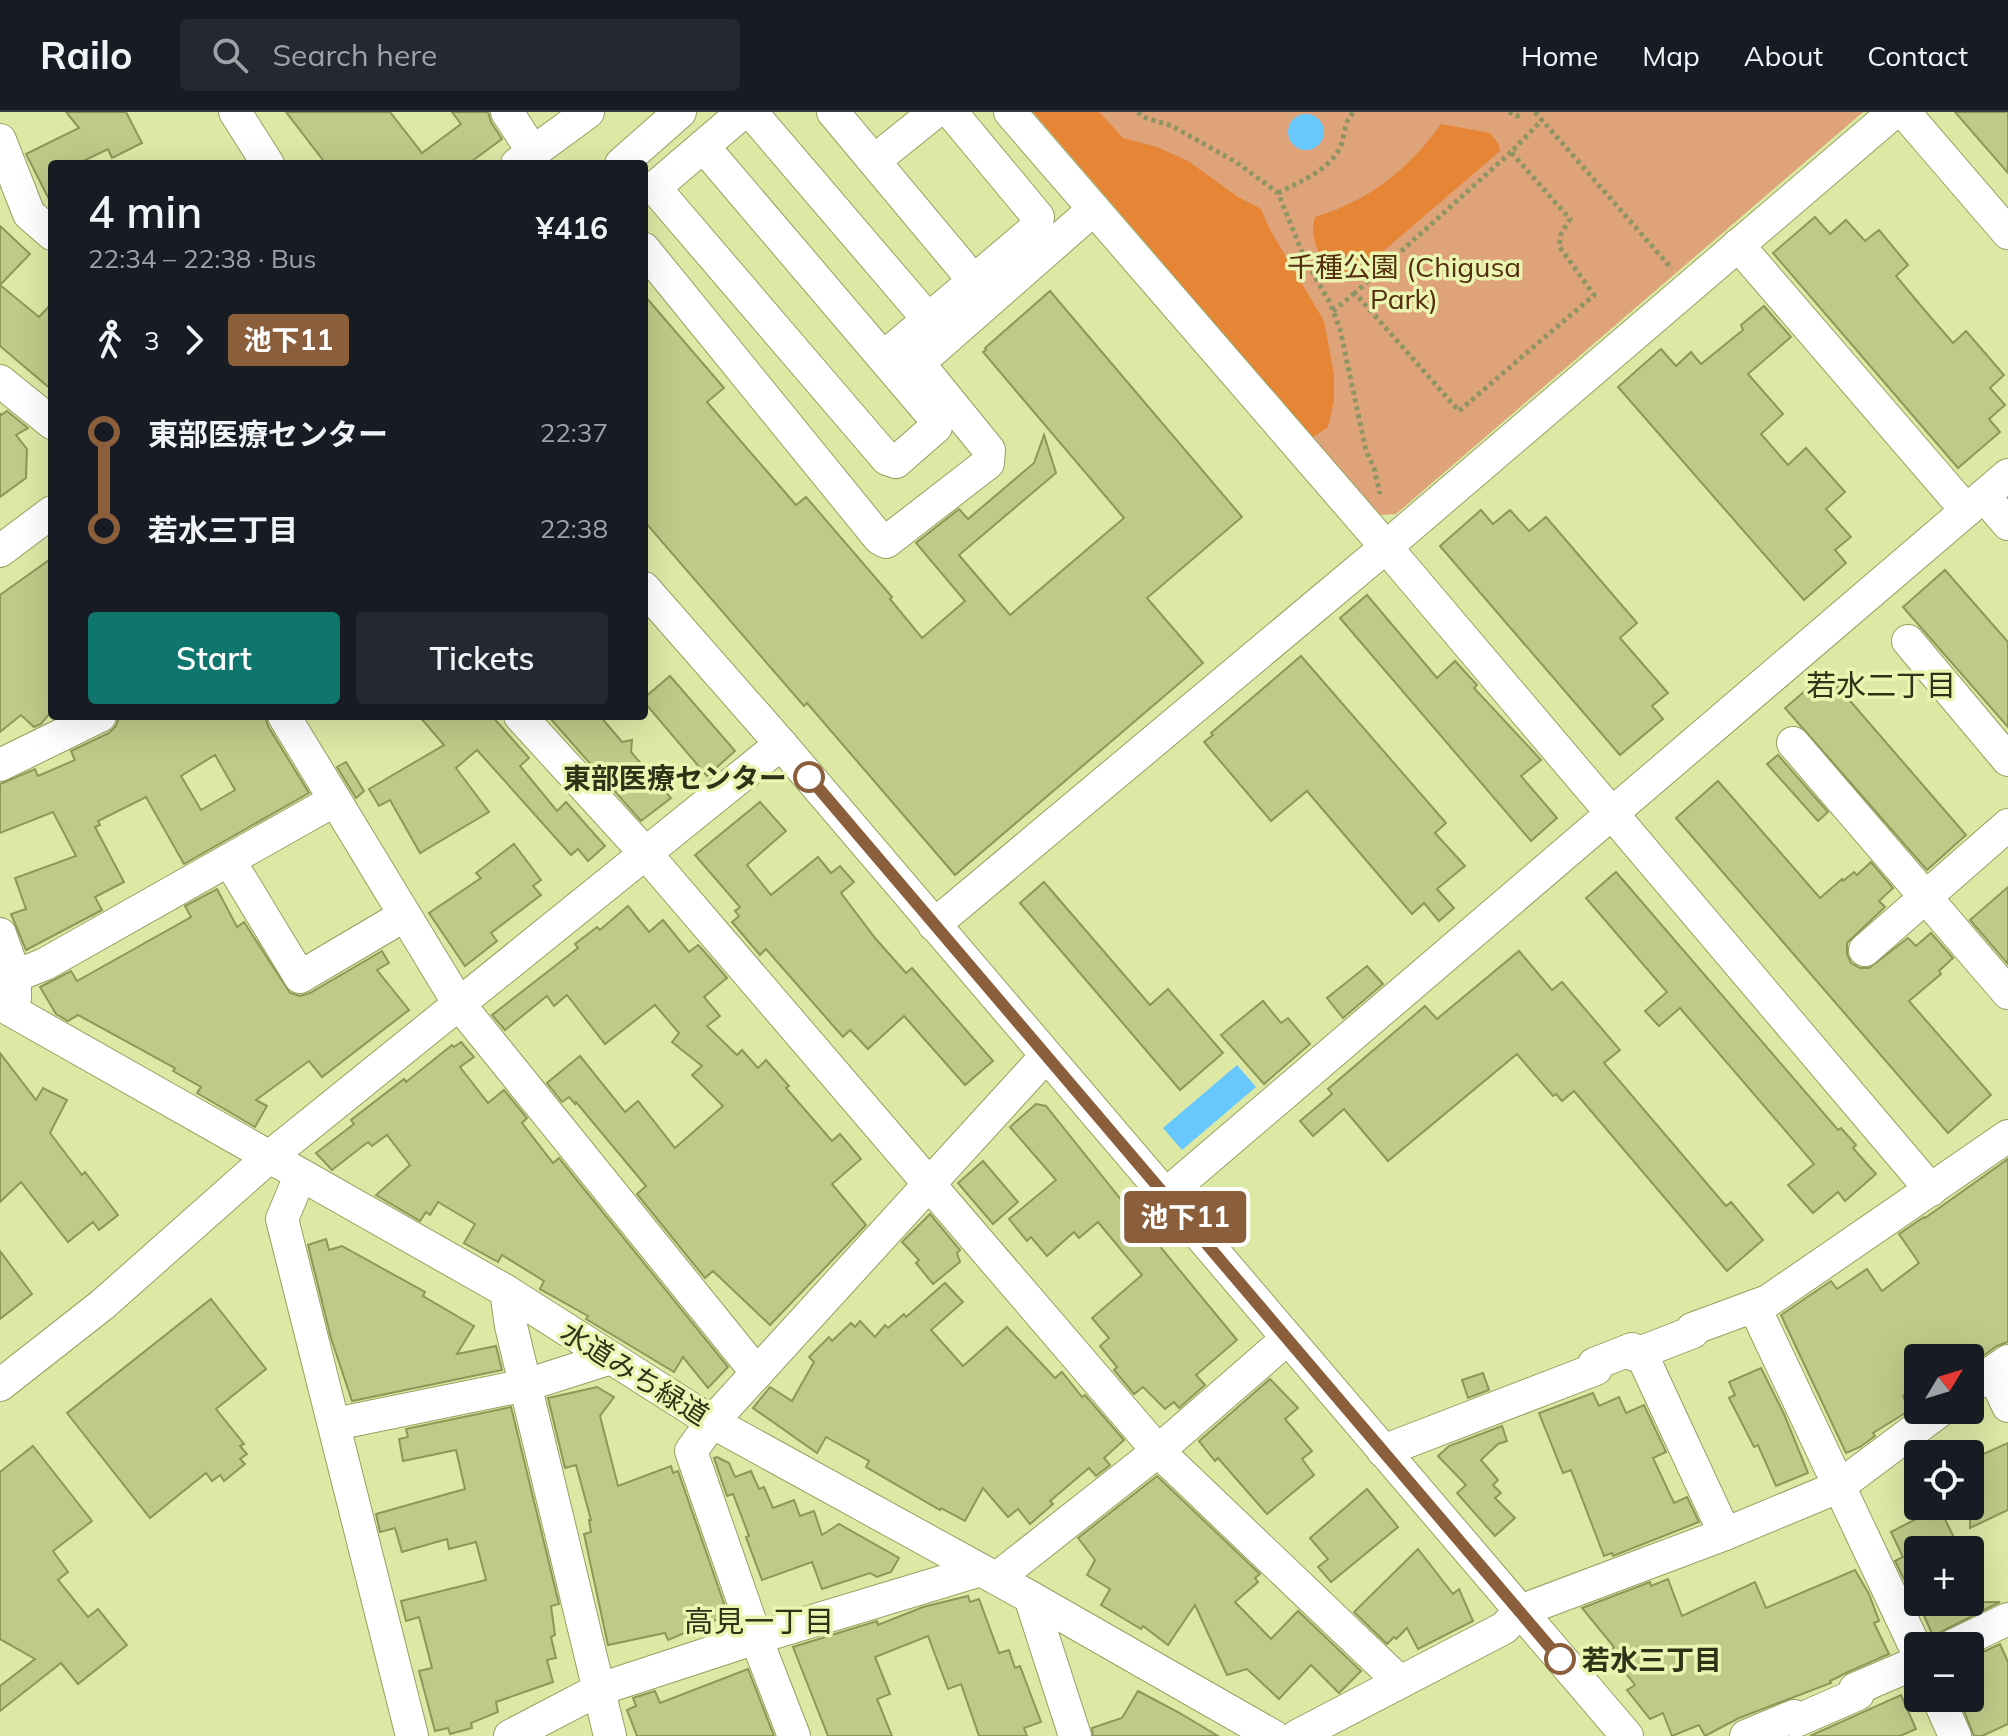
<!DOCTYPE html>
<html lang="en">
<head>
<meta charset="utf-8">
<style>
	:root { --surface:#171b24; --page:#242831; --text:#f1f3f6; --muted:#9ea1a6; --line:#363941; --accent:#0f766e }
	body { margin:0; font-family:Mulish,"Noto Sans JP",sans-serif; background:var(--page); color:var(--text); height:100vh; display:flex; flex-direction:column; font-size:30px; white-space:nowrap }
	* { box-sizing:border-box; margin:0 }
	p { font-size:26px; color:var(--muted) }
	.icon { flex:none; width:44px; height:44px; fill:none; stroke:currentColor; stroke-width:2; stroke-linecap:round; stroke-linejoin:round }
	.map { position:relative; flex:1; overflow:hidden }
	.side { position:absolute; left:48px; top:48px; width:600px; height:560px; display:flex; flex-direction:column; background:var(--surface); border-radius:8px; box-shadow:0 8px 32px #0002 }
	.side>* { flex:none }
	.badge { padding:0 16px; border-radius:6px; font-size:28px; line-height:52px }
	.needle { width:52px; rotate:52deg }
	.tools { position:absolute; left:1904px; top:1232px; display:grid; gap:16px }
	.tools a { display:grid; place-items:center; width:80px; height:80px; border-radius:8px; background:var(--surface); box-shadow:0 8px 32px #0002; font-size:40px }
	.map>.badge { position:absolute; translate:-50% -50%; box-shadow:0 0 0 4px #fff }
	.legs { display:flex; align-items:center; gap:12px; height:88px; padding:0 40px; font-size:26px }
	.legs p { margin-inline-start:auto }
	.summary { display:flex; align-items:center; justify-content:space-between; height:136px; padding:0 40px }
	h1 { font-size:44px; font-weight:600; line-height:60px }
	.action { display:flex; gap:16px; margin-top:auto; padding:16px 40px }
	.action a { flex:1; height:92px; border-radius:8px; background:var(--accent); color:#fff; font-size:32px; font-weight:600; line-height:92px; text-align:center }
	.action a+a { background:var(--page); color:var(--text) }
	ul { padding:0 40px; list-style:none }
	li { display:flex; align-items:center; gap:28px; height:96px; font-size:30px }
	li i { display:grid; place-items:center; width:12px; height:100%; margin:0 10px; background:currentColor }
	li i::after { content:''; width:20px; height:20px; margin:-10px; border:6px solid; border-radius:50%; background:var(--surface) }
	li p { margin-inline-start:auto }
	li:first-child i { background:linear-gradient(#0000 50%,currentColor 0) }
	li:last-child i { background:linear-gradient(currentColor 50%,#0000 0) }
	header { display:flex; align-items:center; gap:48px; box-sizing:border-box; height:112px; padding:0 40px; background:var(--surface); border-bottom:2px solid var(--line) }
	header strong { font-size:38px }
	nav { display:flex; gap:44px; margin-inline-start:auto; font-size:28px }
	.search { width:560px; height:72px; background:var(--page); display:flex; align-items:center; gap:20px; box-sizing:border-box; padding:0 28px; border-radius:8px; color:var(--muted); font-size:30px }
	.map>svg:first-child { display:block }
	.green { fill:#dfa379 }
	.forest { fill:#e68536 }
	.water { fill:#68c8fe }
	.building { fill:#bfca88; stroke:#8d9757; stroke-width:2; fill-rule:evenodd }
	.lines { fill:none; stroke-linecap:round; stroke-linejoin:round }
	.minor-casing { stroke:#96a060; stroke-width:34 }
	.path { stroke:#8d9564; stroke-width:5; stroke-dasharray:4 4; stroke-linecap:butt }
	.minor { stroke:#fff; stroke-width:32 }
	.line-1-casing { stroke:#fff; stroke-width:18 }
	.line-1 { stroke:#8b5e3c; stroke-width:12 }
	.stop-1-dot { fill:#fff; stroke:#8b5e3c; stroke-width:4 }
	.labels { text-anchor:middle; dominant-baseline:central; stroke-width:7; stroke-linejoin:round; paint-order:stroke }
	.park-label { font-size:28px; fill:#552e0f; stroke:#eaf5b2 }
	.stop-label { font-size:28px; font-weight:bold; fill:#2e3217; stroke:#eaf5b2; text-anchor:end }
	.street-label { font-size:28px; fill:#2e3217; stroke:#eaf5b2 }
	.neighbourhood-label { font-size:30px; fill:#2e3217; stroke:#eaf5b2 }
</style>
</head>
<body>
<header>
<strong>Railo</strong>
<div class="search"><svg class="icon" aria-label="search" viewBox="0 0 24 24"><circle cx="10" cy="10" r="6"/><path d="M15 15l6 6"/></svg>Search here</div>
<nav><a>Home</a><a>Map</a><a>About</a><a>Contact</a></nav>
</header>
<div class="map">
<svg width="2008" height="1624" viewBox="0 0 2008 1624">
	<rect width="100%" height="100%" fill="#dde8a5"/>
	<path class="green" d="M1033,0h830l-467,402 -16,1z"/>
	<g class="forest">
		<path d="M1033,0h66l24,26 34,9 31,14 50,36 23,12 8,19 55,93 10,53v26l-6,27 -15,10z"/>
		<path d="M1441,12l49,9 8,10 2,8 -147,126 -14,1c-17,-16 -31,-37 -24,-61 54,-16 94,-48 126,-93z"/>
	</g>
	<g class="water">
		<circle cx="1306" cy="20" r="18"/>
		<path d="M1237,953l19,22 -74,63 -19,-22z"/>
	</g>
	<g class="building">
		<path d="M66,0h60l16,31 -30,15 -4,-9 -31,15h-25v41l-26,-51 53,-26z"/>
		<path d="M286,0h104l32,41 39,-29 -9,-12h36l3,10 11,17 -34,25h-142z"/>
		<path d="M1955,0h53v61z"/>
		<path d="M1815,105l15,17 16,-14 19,21 14,-11 29,35 -12,11 31,37 26,30 13,-12 38,44 -14,13 15,17 -16,14 11,13 -42,36 -185,-215z"/>
		<path d="M0,114l30,28 -30,31 39,32 13,-14v87l-52,-44z"/>
		<path d="M1050,179l192,226 -95,81 56,65 -248,212 -148,-172 -3,3 -160,-185v-226l80,93 -17,14 89,103 10,-8 86,100 -2,2 32,39 43,-37 -49,-58 43,-34 9,10 66,-56 10,-28 12,38 -97,82 51,60 114,-97 -141,-166 3,-2 -1,-2z"/>
		<path d="M1764,194l27,31 -43,37 35,40 -22,20 27,31 18,-17 39,44 -19,17 25,28 -16,13 11,13 -42,37 -186,-213 43,-38 15,17 15,-14 10,12 42,-34 -2,-5z"/>
		<path d="M7,299l21,17 -12,7 11,14 -1,29 -26,19v-84l1,2z"/>
		<path d="M1481,398l12,14 17,-14 19,21 17,-14 91,106 -17,15 48,55 -16,13 11,13 -43,36 -180,-209z"/>
		<path d="M52,446v153l-11,13 -7,3 -13,-12 -21,17v-137z"/>
		<path d="M1945,458l63,72v85l-105,-120z"/>
		<path d="M1367,483l70,83 18,-17 22,24 -3,3 67,72 -20,16 36,42 -26,23 -191,-223z"/>
		<path d="M1301,544l145,167 -11,10 30,33 -28,23 17,19 -15,13 -15,-18 -12,11 -105,-123 -36,30 -67,-79 9,-7 -2,-2z"/>
		<path d="M1826,561l140,162 -39,35 -142,-162z"/>
		<path d="M670,564l65,75 -28,25 -63,-74v-4z"/>
		<path d="M119,604h146l3,10 41,67 -125,71 -38,-67 -48,24 2,4 -5,2 29,55 -29,15 7,13 -76,40 -15,-36 15,-5 -11,-31 61,-22 -23,-44 -53,21v-49l35,-15 3,7 37,-16 -4,-9 38,-18 7,-7zM215,643l20,35 -34,20 -20,-34z"/>
		<path d="M419,604h73l37,42 -9,8 37,45 9,-9 39,44 -17,15 -10,-12 -7,6 -94,-105 -21,18 33,44 -69,41 -30,-53 -11,6 -10,-17 75,-44z"/>
		<path d="M548,604h52l22,26 10,-2 -1,12 40,46 -30,23z"/>
		<path d="M1778,643l50,57 -10,9 -51,-57z"/>
		<path d="M346,650l18,29 -8,7 -19,-31z"/>
		<path d="M1718,669l102,117 22,-19 1,2 11,-9 3,3 14,-13 22,26 -14,13 6,6 -38,36v11l4,9 9,5h9l39,-30 8,8 15,-13 22,25 -14,13 2,3 -32,27 82,94 -43,38 -272,-315z"/>
		<path d="M760,690l26,29 -39,34 24,30 47,-38 13,16 9,-7 14,16 -13,11 34,45 31,35 6,-5 81,93 -28,24 -61,-69 -36,33 -18,-19 -7,7 -77,-88 -6,6 -28,-33 7,-6 -4,-5 5,-4 -45,-52z"/>
		<path d="M514,732l27,36 -8,6 8,9 -50,38 6,8 -32,25 -36,-53 52,-35 -5,-5z"/>
		<path d="M1616,760l222,258 3,-2 15,17 -3,3 23,26 -31,27 -7,-9 -25,21 -25,-28 26,-21 -134,-156 -21,18 -14,-15 22,-19 -81,-94z"/>
		<path d="M1044,770l106,123 18,-16 55,64 -43,37 -160,-187z"/>
		<path d="M2008,775v77l-38,-44z"/>
		<path d="M217,777l20,38 7,-5 46,71 10,3 10,-3 72,-42 7,12 -12,7 32,40 -87,67 -13,-16 -53,39 11,6 -12,21 -58,-34 4,-6 -28,-16 2,-3 -97,-53 -10,6 -12,-7 -16,-27 31,-16 6,10 114,-64 -6,-11z"/>
		<path d="M628,794l21,26 14,-12 26,32 9,-7 5,5 24,28 -23,19 16,19 -13,10 30,29 5,-5 16,18 8,-8 23,26 -3,2 46,53 8,-7 21,25 -29,25 34,41 -96,100 -57,-54 -8,7 -68,-84 9,-8 -70,-84 -1,2 -6,-7 -7,5 -15,-19 33,-27 45,56 13,-11 37,47 48,-42 -31,-31 10,-9 -30,-24 7,-9 -24,-28 -50,39 -38,-49 -13,11 -7,-10 -42,34 -13,-15 86,-67 -3,-4 22,-17 3,3z"/>
		<path d="M1519,839l33,39 10,-8 58,68 -16,13 122,143 5,-4 32,38 -36,31 -153,-180 -12,10 -6,-7 -3,2 -36,-42 -129,107 -44,-52 -31,27 -13,-15 32,-27 -4,-5 97,-83 12,13z"/>
		<path d="M1367,854l16,18 -40,34 -16,-20z"/>
		<path d="M1263,889l18,22 7,-5 22,26 -46,40 -43,-49z"/>
		<path d="M461,930l13,15 -14,10 28,36 16,-13 23,28 -5,5 31,40 6,-5 169,209 -20,21 -25,-31 -9,15 -88,-53 2,-3 -48,-27 4,-8 -42,-26 -4,7 -34,-19 11,-19 -37,-22 -8,13 -4,-3 -6,9 -44,-26 34,-30 -23,-30 -15,11 -4,-4 -36,28 -16,-17 38,-29 -3,-4 53,-41 2,3 46,-37 2,2z"/>
		<path d="M0,941l36,47 7,-12 24,12 -17,33 32,42 3,-3 33,43 -19,15 -6,-8 -25,20 -47,-60 -21,20z"/>
		<path d="M1036,992l10,2 84,105 4,10 10,6 93,113 -41,35 9,10 -26,23 -5,-6 -9,7 -22,-22 -9,7 -20,-24 3,-3 -17,-21 9,-8 -17,-20 50,-43 -44,-53 -19,16 -5,-6 -27,24 -16,-19 -4,4 -18,-22 47,-39 -46,-53z"/>
		<path d="M2008,1047v183l-11,4 -27,19v-7h-52v27l-15,11 7,14 -37,23 2,3 -15,11 -14,6 -65,-138 50,-34 6,8 30,-20 15,22 37,-28 -20,-29 25,-17 1,1z"/>
		<path d="M983,1049l35,41 -25,22 -35,-41z"/>
		<path d="M930,1102l30,36 -3,3 3,9 -27,22 -17,-21 3,-3 -17,-18z"/>
		<path d="M326,1127l3,11 13,-4 83,46 -2,4 51,30 -17,28 39,-8 6,24 -150,31 -21,-63 -23,-93z"/>
		<path d="M0,1139l32,43 -32,25z"/>
		<path d="M945,1171l18,19 -32,28 32,36 44,-39 48,51 7,-6 20,25 3,-2 39,45 -20,18 6,7 -14,11 -7,-8 -39,33 3,3 -23,20 -12,-15 -10,8 -25,-29 -18,33 -24,-13 -1,2 -74,-43 3,-6 -43,-24 -9,16 -64,-45 17,-21 22,14 22,-39 -5,-5 20,-20 3,4 19,-18 4,4 5,-6 15,16 10,-12 3,3 16,-14 2,3z"/>
		<path d="M211,1187l55,70 -50,40 28,35 -4,2 7,8 -7,5 5,5 -21,17 -4,-6 -8,6 -6,-8 -56,45 -83,-105z"/>
		<path d="M1761,1256l23,46 24,59 -32,13 -18,-41 -4,2 -25,-49 6,-3 -6,-13z"/>
		<path d="M1483,1261l6,17 -21,8 -6,-18z"/>
		<path d="M1270,1267l28,29 -13,11 27,32 -10,8 12,16 -47,39 -49,-56 -3,3 -16,-20z"/>
		<path d="M597,1275l17,10 -14,19 18,70 53,-20 2,7 5,-2 50,144 -60,25 -3,-7 -57,12 -24,-111 7,-2 -2,-12h2l-15,-55 -11,3 -17,-70z"/>
		<path d="M1593,1281l6,13 20,-9 7,16 18,-8 22,47 -13,6 21,45 13,-6 12,25 -86,34 -1,-3 -8,3 -33,-86 -8,3 -24,-60z"/>
		<path d="M511,1295l48,197 -8,2 4,29 -4,2 5,21 -9,2 6,22 -57,20 2,10 -27,11 1,5 -22,6 -2,-6 -13,3 -16,-60 13,-3 -13,-51 -13,4 -5,-20 85,-21 -10,-38 -27,7 -2,-10 -45,13 -7,-24 -15,4 -4,-18 89,-25 -9,-39 -53,11 -4,-22 9,-2 -2,-8z"/>
		<path d="M1502,1314l5,15 -9,3 -17,16 17,20 -5,5 8,8 -6,5 20,20 -20,18 -38,-43 9,-8 -28,-29 11,-10z"/>
		<path d="M2008,1331v67l-38,18v-68z"/>
		<path d="M33,1334l59,75 -39,30 15,21 -10,8 30,37 10,-8 29,36 -49,39 -17,-21 -61,48v-25l35,-27 -35,-20v-167z"/>
		<path d="M717,1345l12,6 6,14 16,-6 8,18 5,-2 9,21 21,-8 6,16 14,-5 8,24 17,-11 60,34 -8,14 -14,5 -7,-4 -48,16 -10,-27 -50,18 -16,-43 3,-1 -16,-42 -6,2 -13,-38z"/>
		<path d="M1157,1364l103,98 -5,4 3,4 -23,20 36,37 27,-28 63,60 -22,22 -28,-28 -32,34 -32,-30 -20,6 -32,-70 -27,40 -25,-19 -2,3 -40,-24 9,-16 -23,-14 8,-15 -17,-22z"/>
		<path d="M1367,1377l31,38 -67,55 -13,-15 10,-8 -18,-21z"/>
		<path d="M1939,1395l21,43h-42v38l-6,-12 -8,3 -9,-18 8,-4 -12,-25z"/>
		<path d="M1418,1437l35,45 6,-5 14,32 -55,28 -11,-21 -11,11 -2,-2 -7,7 -33,-32z"/>
		<path d="M1855,1458l14,24 10,27 -5,2 15,31 -41,18 -18,9 1,2 -92,35 -34,18 -6,-11 -27,11 -9,-23 -13,6 -23,-29 8,-5 -26,-33 5,-5 -32,-39 68,-26 1,4 17,-7 14,37 73,-34 11,26z"/>
		<path d="M1970,1468l10,22h20l-67,34 -15,-34h52z"/>
		<path d="M968,1484l2,6 9,-3 20,54 10,-3 6,18 5,-2 21,56 -17,6 3,8h-48l-18,-52 -13,5 -20,-53 -53,21 15,37 -13,5 15,37h-64l-35,-89 84,-26 1,4 45,-18z"/>
		<path d="M2000,1532l8,18v62l-26,12h-8l-15,-38h11v-40z"/>
		<path d="M748,1557l26,67h-137l-10,-26 9,-4 -3,-8 22,-7 5,12z"/>
		<path d="M1138,1579l40,21 40,24h-125l-1,-8 30,-10z"/>
		<path d="M1901,1583l15,34 -16,7h-90z"/>
	</g>
	<g class="lines">
		<g class="minor-casing">
			<g id="minor">
				<path d="M235,0l33,52"/>
				<path d="M507,0l26,40"/>
				<path d="M751,0l177,207"/>
				<path d="M833,0l141,169"/>
				<path d="M1010,0l376,435 545,643"/>
				<path d="M1904,0l104,121"/>
				<path d="M0,28l29,74 23,20"/>
				<path d="M703,34l234,275 -1,6 -40,35 -9,-3 -227,-265 -1,-10 84,-72"/>
				<path d="M874,49l61,-49"/>
				<path d="M517,52l71,-52"/>
				<path d="M621,52l59,-52"/>
				<path d="M1738,133l228,265"/>
				<path d="M644,137l235,289 7,4 102,-79 1,-13 -65,-80 -2,-10 172,-151"/>
				<path d="M884,245l152,-129 2,-11 -87,-105"/>
				<path d="M0,269l52,42"/>
				<path d="M1984,384l24,28"/>
				<path d="M0,439l52,-39"/>
				<path d="M644,476l137,156 846,992"/>
				<path d="M1908,529l100,119"/>
				<path d="M284,604l175,288 298,369"/>
				<path d="M520,604l127,139 511,596 242,231"/>
				<path d="M1793,631l215,250"/>
				<path d="M0,653l100,-49"/>
				<path d="M229,748l71,117 105,-62"/>
				<path d="M934,813l452,-378 508,-435"/>
				<path d="M0,822l15,42v22"/>
				<path d="M1865,838l143,-125"/>
				<path d="M15,864l30,-12 290,-164"/>
				<path d="M0,892l506,287 206,131 318,175 243,139"/>
				<path d="M300,1064l-18,43 130,517"/>
				<path d="M1149,1097l859,-734"/>
				<path d="M506,1179l5,35 99,410"/>
				<path d="M1754,1194l164,347"/>
				<path d="M1641,1241l84,181"/>
				<path d="M1992,1260l16,34"/>
				<path d="M0,1273l102,-80 166,-147 513,-414"/>
				<path d="M1970,1276l38,-27"/>
				<path d="M335,1312l191,-39 85,-27"/>
				<path d="M1383,1339l213,-82 -2,-5 38,-15 2,6 59,-23 -1,-3 76,-28 240,-165"/>
				<path d="M997,1466l161,-127 129,-112"/>
				<path d="M1030,1485l45,139"/>
				<path d="M1952,1534l56,-27"/>
				<path d="M1938,1586l17,38"/>
				<path d="M510,1624l90,-47 156,-51 225,-68"/>
				<path d="M794,1624l-38,-98 -65,-187 21,-29 334,-366"/>
				<path d="M1297,1624l207,-108 16,-17 205,-77 113,-47 103,-77"/>
				<path d="M1746,1624l48,-20 2,5 62,-27 -3,-5 63,-27"/>
			</g>
		</g>
		<g class="path">
			<path d="M1138,0l5,5 29,9 64,36 42,31 26,64 26,46 10,26 26,122 8,17 6,26"/>
			<path d="M1509,0l8,4 6,-4"/>
			<path d="M1535,0l137,157"/>
			<path d="M1511,40l-156,141 104,118 135,-116 -35,-49 2,-12 9,-15 -59,-67 31,-32"/>
			<path d="M1278,81c21,-11 45,-20 59,-40 9,-12 5,-31 17,-41"/>
			<path d="M1333,199l22,-18"/>
		</g>
		<use href="#minor" class="minor"/>
	</g>
	<g class="lines">
		<g class="line-1-casing">
			<path id="line-1" d="M809,665l751,882"/>
		</g>
		<use href="#line-1" class="line-1"/>
	</g>
	<g class="stop-1-dot">
		<circle cx="809" cy="665" r="14"/>
		<circle cx="1560" cy="1547" r="14"/>
	</g>
	<g class="labels">
		<g class="park-label">
			<text x="1404" y="154">千種公園 (Chigusa<tspan x="1404" dy="32">Park)</tspan></text>
		</g>
		<g class="stop-label">
			<text x="787" y="665">東部医療センター</text>
			<text x="1582" y="1547" text-anchor="start">若水三丁目</text>
		</g>
		<g class="street-label">
			<text transform="translate(635 1261) rotate(32)">水道みち緑道</text>
		</g>
		<g class="neighbourhood-label">
			<text x="1881" y="573">若水二丁目</text>
			<text x="759" y="1509">高見一丁目</text>
		</g>
	</g>
</svg>
<div class="tools">
<a><svg class="needle" viewBox="-14 -14 28 28"><path d="M0-13l5 13h-10z" fill="#e53935"/><path d="M0 13l5-13h-10z" fill="#9ea1a6"/></svg></a>
<a><svg class="icon" aria-label="locate" viewBox="0 0 24 24"><circle cx="12" cy="12" r="6"/><path d="M12 2v4M12 18v4M2 12h4M18 12h4"/></svg></a>
<a>+</a>
<a>−</a>
</div>
<b class="badge" style="left:1185px;top:1105px;background:#8b5e3c;color:#fff">池下11</b>
<section class="side">
<div class="summary"><div><h1>4 min</h1><p>22:34 – 22:38 · Bus</p></div><b>¥416</b></div>
<div class="legs"><svg class="icon" aria-label="walk" viewBox="0 0 24 24"><circle cx="13" cy="4" r="2"/><path d="M13 8l-2 6 4 7M11 14l-3 7M7 12l3-4h3l4 4"/></svg>3<svg class="icon" aria-label="forward" viewBox="0 0 24 24"><path d="M9 5l7 7-7 7"/></svg><b class="badge" style="background:#8b5e3c;color:#fff">池下11</b></div>
<ul>
<li><i style="color:#8b5e3c"></i><b>東部医療センター</b><p>22:37</p></li>
<li><i style="color:#8b5e3c"></i><b>若水三丁目</b><p>22:38</p></li>
</ul>
<div class="action"><a>Start</a><a>Tickets</a></div>
</section>
</div>
</body>
</html>
